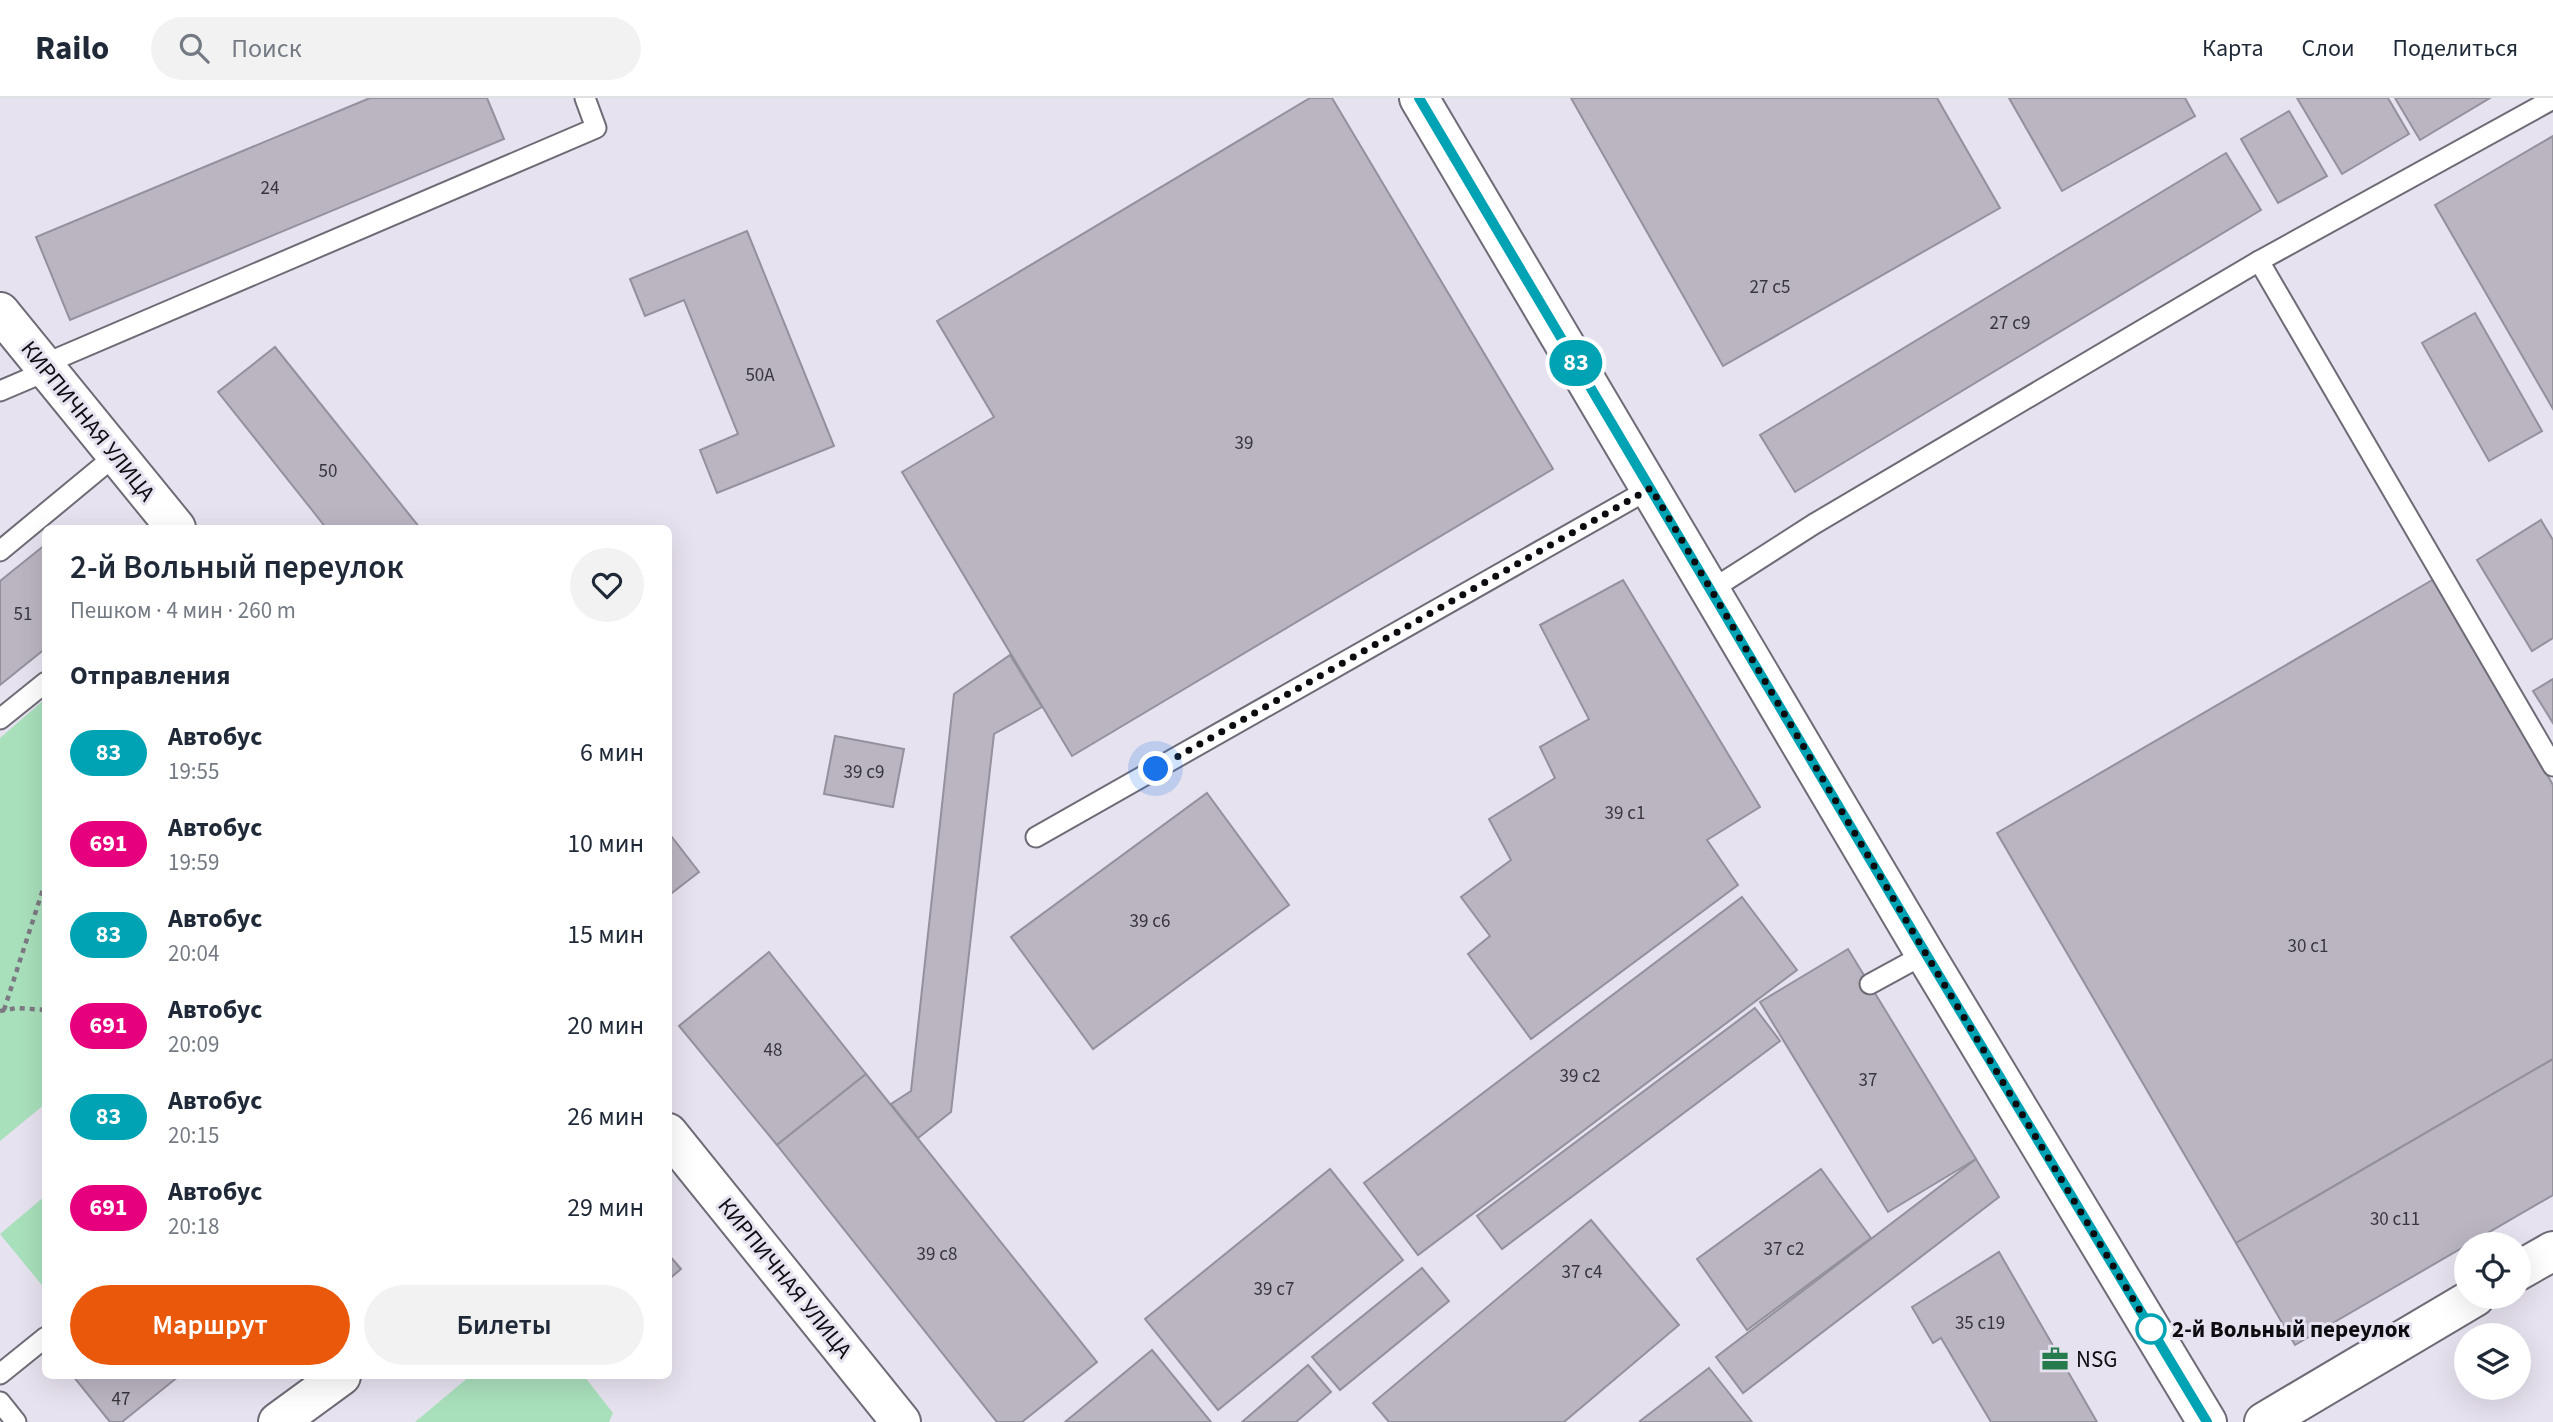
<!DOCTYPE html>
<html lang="ru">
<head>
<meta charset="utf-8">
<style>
	:root { --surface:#fff; --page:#f2f2f3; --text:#1f2937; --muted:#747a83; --line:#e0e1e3; --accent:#ea580c }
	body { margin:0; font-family:"Source Sans 3",sans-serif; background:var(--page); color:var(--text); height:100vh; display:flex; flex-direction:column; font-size:26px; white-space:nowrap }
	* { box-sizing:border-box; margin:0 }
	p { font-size:23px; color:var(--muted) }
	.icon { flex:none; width:38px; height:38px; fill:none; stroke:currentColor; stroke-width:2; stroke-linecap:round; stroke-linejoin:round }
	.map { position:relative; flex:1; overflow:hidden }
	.panel { position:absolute; left:42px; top:427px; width:630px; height:854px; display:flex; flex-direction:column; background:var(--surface); border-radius:10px; box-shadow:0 7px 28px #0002 }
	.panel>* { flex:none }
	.badge { padding:0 14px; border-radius:23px; font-size:24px; line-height:46px }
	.tools { position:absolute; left:2454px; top:1134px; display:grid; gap:14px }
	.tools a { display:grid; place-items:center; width:77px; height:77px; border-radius:50%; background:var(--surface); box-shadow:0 7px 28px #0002; font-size:35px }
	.you { position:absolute; width:35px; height:35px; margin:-18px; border:5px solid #fff; border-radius:50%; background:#1a73e8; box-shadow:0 0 0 10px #1a73e833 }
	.map>.badge { position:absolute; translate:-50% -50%; box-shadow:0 0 0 4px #fff }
	h2 { padding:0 28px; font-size:26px; line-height:63px }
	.round { display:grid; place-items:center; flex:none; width:74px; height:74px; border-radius:37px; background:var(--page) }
	.summary { display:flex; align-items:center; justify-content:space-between; height:119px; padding:0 28px }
	h1 { font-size:33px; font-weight:600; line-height:52px }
	.primary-button { display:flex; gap:14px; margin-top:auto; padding:14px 28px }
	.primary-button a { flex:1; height:80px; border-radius:42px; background:var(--accent); color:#fff; font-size:28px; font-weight:600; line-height:80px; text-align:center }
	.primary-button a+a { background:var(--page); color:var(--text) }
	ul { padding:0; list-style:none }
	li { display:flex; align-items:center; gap:21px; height:91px; padding:0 28px }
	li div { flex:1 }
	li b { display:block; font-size:26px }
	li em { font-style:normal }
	li .badge { min-width:77px; font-weight:700; text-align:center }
	header { display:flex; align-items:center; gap:42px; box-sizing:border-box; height:98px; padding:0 35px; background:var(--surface); border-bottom:2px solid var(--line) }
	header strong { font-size:33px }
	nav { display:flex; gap:38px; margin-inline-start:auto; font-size:24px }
	.search { width:490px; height:63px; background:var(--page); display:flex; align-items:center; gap:18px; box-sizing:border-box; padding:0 24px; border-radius:38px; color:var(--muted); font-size:26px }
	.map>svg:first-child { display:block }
	.green { fill:#a9e0bc }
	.building { fill:#bab5c1; stroke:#94909c; stroke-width:2 }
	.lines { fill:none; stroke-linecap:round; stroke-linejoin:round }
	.lane-casing { stroke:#6f6b76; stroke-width:23 }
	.street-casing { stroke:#6f6b76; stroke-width:42 }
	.path { stroke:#7c7982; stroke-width:4.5; stroke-dasharray:5 5; stroke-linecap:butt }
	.lane { stroke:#fff; stroke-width:19 }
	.street { stroke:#fff; stroke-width:38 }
	.line-casing { stroke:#fff; stroke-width:16 }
	.line { stroke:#00a3b4; stroke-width:10 }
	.walk { stroke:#0d0c10; stroke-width:7; stroke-dasharray:0 12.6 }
	.stop-dot { fill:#fff; stroke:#00a3b4; stroke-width:3.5 }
	.labels { text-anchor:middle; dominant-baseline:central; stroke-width:6; stroke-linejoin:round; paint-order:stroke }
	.number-label { font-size:19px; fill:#38363c }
	.street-label { font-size:23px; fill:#0d0c10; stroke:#e7e2ef }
	.stop-label { font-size:23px; font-weight:bold; fill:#0d0c10; stroke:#e7e2ef; text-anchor:start }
	.poi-label { font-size:23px; fill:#0d0c10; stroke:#e7e2ef; text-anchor:start }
</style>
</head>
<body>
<header>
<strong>Railo</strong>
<div class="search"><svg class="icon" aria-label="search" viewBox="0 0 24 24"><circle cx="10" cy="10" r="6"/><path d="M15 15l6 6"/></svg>Поиск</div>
<nav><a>Карта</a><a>Слои</a><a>Поделиться</a></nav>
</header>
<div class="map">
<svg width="2553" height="1324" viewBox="0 0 2553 1324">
	<rect width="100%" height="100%" fill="#e7e2ef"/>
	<g class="green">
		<path d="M45,601v405l-45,37v-403z"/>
		<path d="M45,1098v93l-45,-55z"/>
		<path d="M470,1278h114l29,37 -4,9h-194z"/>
	</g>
	<g class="building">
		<path d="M370,0h117l17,41 -434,181 -34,-83z"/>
		<path d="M1310,0h22l221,371 -481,287 -170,-284 92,-55 -57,-96z"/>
		<path d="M1571,0h366l63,110 -277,158z"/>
		<path d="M2009,0h176l10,18 -133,75z"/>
		<path d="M2297,0h91l21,36 -67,40z"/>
		<path d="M2395,0h95l-70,42z"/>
		<path d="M2289,13l38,65 -49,27 -37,-64z"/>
		<path d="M2553,38v273l-118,-204z"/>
		<path d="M2226,55l35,57 -466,282 -35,-57z"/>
		<path d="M747,133l87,215 -117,47 -17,-43 38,-16 -54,-134 -39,16 -15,-37z"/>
		<path d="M2475,215l67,118 -53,30 -67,-118z"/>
		<path d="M275,249l145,181h-94l-14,-18 -94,-118z"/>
		<path d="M2541,422l12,20v98l-21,13 -55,-91z"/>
		<path d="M46,446v104l-46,37v-104z"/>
		<path d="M2434,481l119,206v274l-317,184 -239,-410z"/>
		<path d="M1623,482l137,227 -53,33 31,45 -207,154 -63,-85 22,-18 -29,-39 50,-37 -22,-41 66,-41 -15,-31 49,-28 -49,-94z"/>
		<path d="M1010,557l32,52 -48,27 -43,378 -33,26 -27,-34 20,-13 43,-397z"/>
		<path d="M2553,581v44l-20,-32z"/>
		<path d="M835,638l69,13 -11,58 -69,-13z"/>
		<path d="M1207,695l82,112 -196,144 -82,-112z"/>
		<path d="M668,734l31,40 -31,24z"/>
		<path d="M1742,799l55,73 -379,285 -54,-72z"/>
		<path d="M1848,851l128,210 -88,53 -128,-210z"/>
		<path d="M769,854l97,122 -89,71 -98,-119z"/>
		<path d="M1755,910l25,33 -278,208 -25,-33z"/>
		<path d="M2553,961v136l-258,150 -59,-102z"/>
		<path d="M866,976l231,288 -75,60h-25l-220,-277z"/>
		<path d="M1976,1061l23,38 -256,196 -27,-36z"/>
		<path d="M1330,1071l73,91 -185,150 -73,-91z"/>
		<path d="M1821,1071l50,69 -124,92 -50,-71z"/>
		<path d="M1591,1122l88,105 -115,97h-175l-16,-19z"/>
		<path d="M1999,1154l98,170h-106l-50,-84 -8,5 -21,-36z"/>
		<path d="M668,1156l13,15 -13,11z"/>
		<path d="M1422,1170l27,33 -109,89 -28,-33z"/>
		<path d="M1152,1252l59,72h-146z"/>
		<path d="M1308,1267l23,27 -35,30h-54z"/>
		<path d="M1709,1270l43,54h-111l-1,-1z"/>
		<path d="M73,1278h106l-57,46h-12z"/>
	</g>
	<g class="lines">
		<g class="lane-casing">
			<g id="lane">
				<path d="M2553,1l-294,162 294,505"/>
				<path d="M42,267l554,-237 -11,-30"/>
				<path d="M0,293l47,-20"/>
				<path d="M0,453l116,-96"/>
				<path d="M1711,492l103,-66 445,-263"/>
				<path d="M0,621l46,-37"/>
				<path d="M1036,739l615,-349"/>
				<path d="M1870,886l55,-30"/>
				<path d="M0,1276l46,-37"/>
				<path d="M0,1304l16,20"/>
			</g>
		</g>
		<g class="street-casing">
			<g id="street">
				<path d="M1419,0l506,856 282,468"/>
				<path d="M0,214l176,216"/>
				<path d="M668,1035l233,289"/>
				<path d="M2518,1173l35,-20"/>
				<path d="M278,1324l63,-46"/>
				<path d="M2264,1324l211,-125"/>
			</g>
		</g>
		<g class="path">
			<path d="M4,912l42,-130"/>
			<path d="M0,913l17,-3 29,2"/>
		</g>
		<use href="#lane" class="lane"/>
		<use href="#street" class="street"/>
	</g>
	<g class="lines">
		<g class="line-casing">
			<path id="line" d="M1419,0l507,856 281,468"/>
		</g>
		<use href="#line" class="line"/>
		<path class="walk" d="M1156,671l495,-281 275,466 225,375"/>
	</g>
	<defs>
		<g id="office-bare" transform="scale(2.1)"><path d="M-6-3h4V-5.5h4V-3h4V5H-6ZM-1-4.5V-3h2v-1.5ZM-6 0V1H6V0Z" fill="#267b4d" stroke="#e7e2ef" stroke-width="2.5" paint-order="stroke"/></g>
	</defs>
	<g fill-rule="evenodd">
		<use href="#office-bare" x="2055" y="1261"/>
	</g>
	<circle class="stop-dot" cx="2151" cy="1231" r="14"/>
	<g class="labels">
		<g class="number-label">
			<text x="270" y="90">24</text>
			<text x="1770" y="189">27 с5</text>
			<text x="2010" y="225">27 с9</text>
			<text x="760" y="277">50А</text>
			<text x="1244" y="345">39</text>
			<text x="328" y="373">50</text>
			<text x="23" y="516">51</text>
			<text x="864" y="674">39 с9</text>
			<text x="1625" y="715">39 с1</text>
			<text x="1150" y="823">39 с6</text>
			<text x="2308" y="848">30 с1</text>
			<text x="773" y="952">48</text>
			<text x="1580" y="978">39 с2</text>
			<text x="1868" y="982">37</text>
			<text x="2395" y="1121">30 с11</text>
			<text x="1784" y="1151">37 с2</text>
			<text x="937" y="1156">39 с8</text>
			<text x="1582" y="1174">37 с4</text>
			<text x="1274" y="1191">39 с7</text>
			<text x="1980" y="1225">35 с19</text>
			<text x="121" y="1301">47</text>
		</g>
		<g class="street-label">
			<text transform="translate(88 323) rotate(51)">КИРПИЧНАЯ УЛИЦА</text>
			<text transform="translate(785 1180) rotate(51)">КИРПИЧНАЯ УЛИЦА</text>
		</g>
		<g class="stop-label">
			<text x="2172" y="1231">2-й Вольный переулок</text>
		</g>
		<g class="poi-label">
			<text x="2076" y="1261">NSG</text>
		</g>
	</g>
</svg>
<div class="tools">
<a><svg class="icon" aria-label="locate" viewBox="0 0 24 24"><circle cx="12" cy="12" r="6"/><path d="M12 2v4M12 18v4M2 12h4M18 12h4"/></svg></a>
<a><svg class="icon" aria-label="layers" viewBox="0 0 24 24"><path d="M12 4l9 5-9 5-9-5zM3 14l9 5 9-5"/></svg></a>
</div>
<div class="you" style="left:1156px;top:671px"></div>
<b class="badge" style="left:1576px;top:265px;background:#00a3b4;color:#fff">83</b>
<section class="panel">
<div class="summary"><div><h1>2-й Вольный переулок</h1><p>Пешком · 4 мин · 260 m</p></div><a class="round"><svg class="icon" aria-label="heart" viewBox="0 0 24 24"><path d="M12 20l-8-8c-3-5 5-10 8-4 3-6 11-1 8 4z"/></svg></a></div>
<h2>Отправления</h2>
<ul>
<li><span class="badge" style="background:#00a3b4;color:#fff">83</span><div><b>Автобус</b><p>19:55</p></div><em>6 мин</em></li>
<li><span class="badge" style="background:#e6007e;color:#fff">691</span><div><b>Автобус</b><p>19:59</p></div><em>10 мин</em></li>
<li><span class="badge" style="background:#00a3b4;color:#fff">83</span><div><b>Автобус</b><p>20:04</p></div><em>15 мин</em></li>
<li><span class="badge" style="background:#e6007e;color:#fff">691</span><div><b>Автобус</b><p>20:09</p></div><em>20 мин</em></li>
<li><span class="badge" style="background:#00a3b4;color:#fff">83</span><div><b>Автобус</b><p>20:15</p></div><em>26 мин</em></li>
<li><span class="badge" style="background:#e6007e;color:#fff">691</span><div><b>Автобус</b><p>20:18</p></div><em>29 мин</em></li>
</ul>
<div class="primary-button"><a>Маршрут</a><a>Билеты</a></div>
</section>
</div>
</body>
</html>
